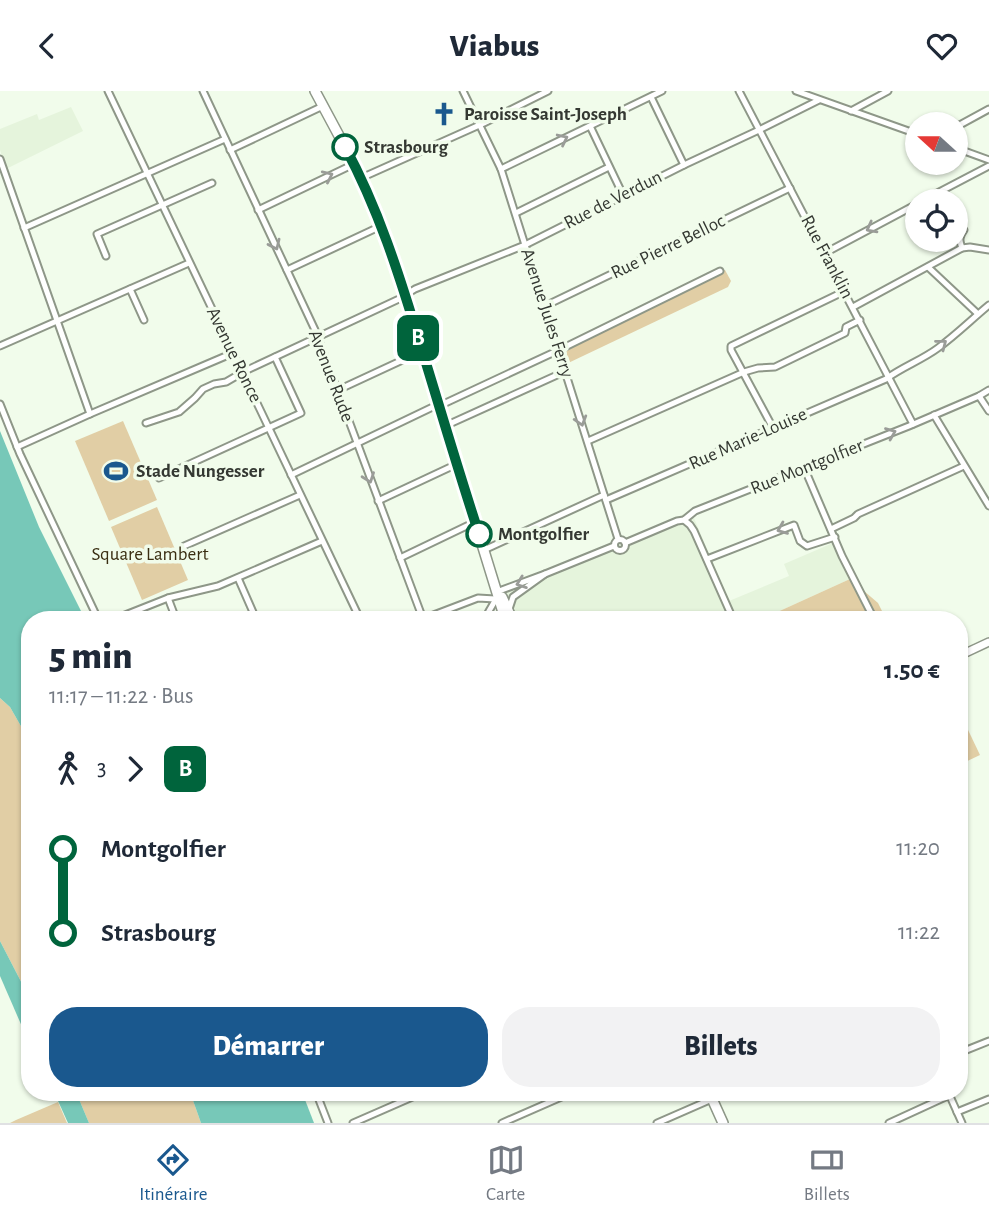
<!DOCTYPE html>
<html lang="fr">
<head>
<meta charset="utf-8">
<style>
	:root { --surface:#fff; --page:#f2f2f3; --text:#1f2937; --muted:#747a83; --line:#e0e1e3; --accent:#1a588e }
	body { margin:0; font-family:"Alegreya Sans",sans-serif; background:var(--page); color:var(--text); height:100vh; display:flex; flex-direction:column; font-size:26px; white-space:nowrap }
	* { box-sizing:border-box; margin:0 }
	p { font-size:23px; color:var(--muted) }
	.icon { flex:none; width:38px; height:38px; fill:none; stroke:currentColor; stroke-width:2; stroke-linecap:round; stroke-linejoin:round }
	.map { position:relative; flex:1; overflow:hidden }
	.side { position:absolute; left:21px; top:520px; width:947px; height:490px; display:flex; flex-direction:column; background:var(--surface); border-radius:28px; box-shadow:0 2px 5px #0004 }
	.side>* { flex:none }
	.badge { padding:0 14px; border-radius:10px; font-size:24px; line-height:46px }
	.needle { width:46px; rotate:291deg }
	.controls { position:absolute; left:905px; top:21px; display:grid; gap:14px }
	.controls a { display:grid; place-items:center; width:63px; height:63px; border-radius:50%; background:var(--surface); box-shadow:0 2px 5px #0004; font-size:35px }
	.map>.badge { position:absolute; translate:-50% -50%; box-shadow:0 0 0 4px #fff }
	.legs { display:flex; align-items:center; gap:10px; height:77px; padding:0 28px; font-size:23px }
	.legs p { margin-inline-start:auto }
	.head { display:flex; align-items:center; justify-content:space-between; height:119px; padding:0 28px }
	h1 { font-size:38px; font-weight:800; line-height:52px }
	.action { display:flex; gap:14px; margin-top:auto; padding:14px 28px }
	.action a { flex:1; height:80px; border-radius:28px; background:var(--accent); color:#fff; font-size:28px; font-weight:800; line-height:80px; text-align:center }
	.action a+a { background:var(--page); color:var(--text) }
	ul { padding:0 28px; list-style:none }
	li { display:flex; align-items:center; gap:24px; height:84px; font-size:26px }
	li i { display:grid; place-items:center; width:10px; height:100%; margin:0 9px; background:currentColor }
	li i::after { content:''; width:18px; height:18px; margin:-9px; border:5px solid; border-radius:50%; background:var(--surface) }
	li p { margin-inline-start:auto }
	li:first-child i { background:linear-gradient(#0000 50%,currentColor 0) }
	li:last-child i { background:linear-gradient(currentColor 50%,#0000 0) }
	header { display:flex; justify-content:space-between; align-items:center; height:91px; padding:0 28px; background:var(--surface); font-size:32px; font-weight:800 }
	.menu { display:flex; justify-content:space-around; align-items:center; height:98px; border-top:2px solid var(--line); background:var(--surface); font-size:19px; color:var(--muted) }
	.menu a { display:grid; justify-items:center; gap:4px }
	.menu .active { color:var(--accent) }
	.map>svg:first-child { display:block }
	.built { fill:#e5f4dc }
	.green { fill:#e1cea5 }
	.water { fill:#77c8b8 }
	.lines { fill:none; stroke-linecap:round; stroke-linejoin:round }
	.minor-casing { stroke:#8e9788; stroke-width:9 }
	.tertiary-casing { stroke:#8e9788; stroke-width:10 }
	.primary-casing { stroke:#8e9788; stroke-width:12 }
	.minor { stroke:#fff; stroke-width:5 }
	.tertiary { stroke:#fff; stroke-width:7 }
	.primary { stroke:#fff; stroke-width:9 }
	.oneway { stroke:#9a9c98 }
	.line-1-casing { stroke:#fff; stroke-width:16 }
	.line-1 { stroke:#00643c; stroke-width:10 }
	.stop-1-dot { fill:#fff; stroke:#00643c; stroke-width:3.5 }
	.labels { text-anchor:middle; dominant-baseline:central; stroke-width:7; stroke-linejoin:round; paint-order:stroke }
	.poi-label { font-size:19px; font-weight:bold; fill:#343832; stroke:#f1fceb; text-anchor:start }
	.stop-label { font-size:19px; font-weight:bold; fill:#343832; stroke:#f1fceb; text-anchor:start }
	.street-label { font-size:19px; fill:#343832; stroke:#f1fceb }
	.park-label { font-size:19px; fill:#3a2e12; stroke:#f1fceb }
</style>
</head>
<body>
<header><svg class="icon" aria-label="back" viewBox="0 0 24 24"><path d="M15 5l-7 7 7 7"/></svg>Viabus<svg class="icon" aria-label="heart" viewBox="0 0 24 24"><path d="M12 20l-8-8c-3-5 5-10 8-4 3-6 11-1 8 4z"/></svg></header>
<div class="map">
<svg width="989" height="1032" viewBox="0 0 989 1032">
	<rect width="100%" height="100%" fill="#f1fceb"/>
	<g class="built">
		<path d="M71,16l12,24 -77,38 -6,-19v-21l37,-15 2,6z"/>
		<path d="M691,420l38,90 60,-25 -5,-12 49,-21 17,36 -88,40h-260l-8,-24z"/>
	</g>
	<g class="green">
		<path d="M725,179l6,11 -3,6 -164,78 -5,-15 161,-79z"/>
		<path d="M123,330l34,79 -48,21 -34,-80z"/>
		<path d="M157,416l31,73 -46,20 -31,-73z"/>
		<path d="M850,488l28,24 8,16h-124z"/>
		<path d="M0,607l10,9 20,35v257l-30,-58z"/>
		<path d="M959,620l21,44 -21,10z"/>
		<path d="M76,1001h114l11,31h-112z"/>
		<path d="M58,1011l9,21h-57l6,-3z"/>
	</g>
	<g class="water">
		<path d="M0,340l39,96 46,92h-55v123l-20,-35 -10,-9z"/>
		<path d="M0,850l30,58v46l-30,-69z"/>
		<path d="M54,1001h22l13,31h-21z"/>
		<path d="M190,1001h112l12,31h-113z"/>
	</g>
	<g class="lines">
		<g class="minor-casing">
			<g id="minor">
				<path d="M108,0l252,528"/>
				<path d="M203,0l112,239 108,289 55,-21 17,1"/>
				<path d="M463,0l38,78 117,370"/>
				<path d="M739,0l174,333"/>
				<path d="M796,0l121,43"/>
				<path d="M651,6l33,68"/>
				<path d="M851,20l37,-20"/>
				<path d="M590,35l33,69"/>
				<path d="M956,36l33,-18"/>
				<path d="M956,57l33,12"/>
				<path d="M230,59l93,-44"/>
				<path d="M0,68l90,255"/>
				<path d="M501,78l161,-78"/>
				<path d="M361,87l123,-55 64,-32"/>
				<path d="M922,110l67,-35"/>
				<path d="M258,119l96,-46"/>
				<path d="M516,122l93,-46"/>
				<path d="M24,137l201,-89"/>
				<path d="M962,157c-3,-8 -3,-11 2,-18"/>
				<path d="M825,162l92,-49"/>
				<path d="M106,165l-9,-22 115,-51"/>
				<path d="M928,176l50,47"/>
				<path d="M287,179l94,-44"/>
				<path d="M130,198l14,31"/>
				<path d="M545,215l245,-118"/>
				<path d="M853,216l109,-59 8,-1 19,3"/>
				<path d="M0,255l189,-83"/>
				<path d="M338,299l84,-39"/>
				<path d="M979,305l10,15"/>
				<path d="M0,313l20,50 78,165"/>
				<path d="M439,315l120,-56 161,-79"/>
				<path d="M934,324l55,91"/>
				<path d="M146,332l33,-11 16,-14 8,-9 11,-5 12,-2 19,-11 154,-72 16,-10 110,-44 159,-80 75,-35 60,-30"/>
				<path d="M445,335l121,-55"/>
				<path d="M773,337l-42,-78v-4l114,-55"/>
				<path d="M588,350l156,-69 14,-4 17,-1 70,-34 1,-6 14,-7"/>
				<path d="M17,356l73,-33 143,-61"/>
				<path d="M805,377l1,4 36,84 32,63"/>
				<path d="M291,384l148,-71"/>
				<path d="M159,387l142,-65 -26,-56"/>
				<path d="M606,409l280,-121c16,-12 36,-19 52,-31 18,-13 34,-29 51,-43"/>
				<path d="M378,410l79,-37"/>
				<path d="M684,429l6,5 4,6 39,88"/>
				<path d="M831,438l23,-11 4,-4 106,-48"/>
				<circle cx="620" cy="454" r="5.5"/>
				<path d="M625,452l52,-22 7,-1 11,-9 214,-85 70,-30 10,-6"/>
				<path d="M184,455l116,-51"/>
				<path d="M484,459l120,-55"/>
				<path d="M400,467l75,-36"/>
				<path d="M707,468l87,-34 6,16 7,5 28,-9"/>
				<path d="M545,483l69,-28"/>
				<path d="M238,487l18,41"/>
				<path d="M168,507l8,21"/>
				<path d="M115,528l53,-21 50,-12 104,-45"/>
				<path d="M485,528c4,-10 12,-19 14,-28l46,-17 -32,23 -4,12"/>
				<path d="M959,962l30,-12"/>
				<path d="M316,1001l12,31"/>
				<path d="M949,1003l13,29"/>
				<path d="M957,1021l32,-13"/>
				<path d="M353,1032l71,-31"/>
				<path d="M502,1032l71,-31"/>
				<path d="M657,1032l55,-24"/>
				<path d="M889,1032l61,-28"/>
			</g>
		</g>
		<g class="tertiary-casing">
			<path id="tertiary" d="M959,565l30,-14"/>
		</g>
		<g class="primary-casing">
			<g id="primary">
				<path d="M315,0l37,69 33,76 20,58 100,325"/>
				<path d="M502,506l10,22"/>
				<path d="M709,1001l14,31"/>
			</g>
		</g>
		<use href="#minor" class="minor"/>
		<use href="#tertiary" class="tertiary"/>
		<use href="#primary" class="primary"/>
	</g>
	<defs><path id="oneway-chevron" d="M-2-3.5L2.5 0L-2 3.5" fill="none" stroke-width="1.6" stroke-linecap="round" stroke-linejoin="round" transform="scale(1.75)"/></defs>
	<g class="oneway">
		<use href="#oneway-chevron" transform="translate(563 48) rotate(-26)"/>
		<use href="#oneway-chevron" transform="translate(328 85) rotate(-25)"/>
		<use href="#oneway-chevron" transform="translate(871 137) rotate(152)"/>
		<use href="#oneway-chevron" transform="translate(275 154) rotate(65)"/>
		<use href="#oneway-chevron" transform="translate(942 253) rotate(-38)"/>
		<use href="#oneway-chevron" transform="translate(581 330) rotate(73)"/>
		<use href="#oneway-chevron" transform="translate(891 342) rotate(-22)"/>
		<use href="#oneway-chevron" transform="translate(369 387) rotate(70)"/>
		<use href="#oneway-chevron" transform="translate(782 438) rotate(158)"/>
		<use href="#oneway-chevron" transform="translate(521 492) rotate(160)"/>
	</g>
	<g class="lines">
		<g class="line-1-casing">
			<path id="line-1" d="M345,56c33,61 54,127 74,193 20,65 39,130 60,194"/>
		</g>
		<use href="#line-1" class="line-1"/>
	</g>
	<defs>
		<g id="church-bare" transform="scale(1.89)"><path d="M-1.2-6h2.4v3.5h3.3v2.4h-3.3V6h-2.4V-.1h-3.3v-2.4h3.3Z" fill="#1a588e" stroke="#f1fceb" stroke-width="2.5" paint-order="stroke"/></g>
		<g id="stadium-bare" transform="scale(1.89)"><path d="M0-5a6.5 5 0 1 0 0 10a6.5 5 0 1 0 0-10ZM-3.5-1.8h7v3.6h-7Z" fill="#1a588e" stroke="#f1fceb" stroke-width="2.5" paint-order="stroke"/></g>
	</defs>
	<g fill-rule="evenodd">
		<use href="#church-bare" x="444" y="23"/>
		<use href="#stadium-bare" x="116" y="380"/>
	</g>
	<g class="stop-1-dot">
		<circle cx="345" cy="56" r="12"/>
		<circle cx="479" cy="443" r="12"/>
	</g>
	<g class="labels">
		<g class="poi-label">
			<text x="464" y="23">Paroisse Saint-Joseph</text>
			<text x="136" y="380">Stade Nungesser</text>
		</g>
		<g class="stop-label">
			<text x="364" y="56">Strasbourg</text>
			<text x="498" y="443">Montgolfier</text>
		</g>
		<g class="street-label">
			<text transform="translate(613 109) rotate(-27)">Rue de Verdun</text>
			<text transform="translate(668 156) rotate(-26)">Rue Pierre Belloc</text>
			<text transform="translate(827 166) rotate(62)">Rue Franklin</text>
			<text transform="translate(547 222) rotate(72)">Avenue Jules Ferry</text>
			<text transform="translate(234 264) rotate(64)">Avenue Ronce</text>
			<text transform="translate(331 285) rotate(69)">Avenue Rude</text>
			<text transform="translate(748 348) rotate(-24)">Rue Marie-Louise</text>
			<text transform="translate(807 376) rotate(-22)">Rue Montgolfier</text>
		</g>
		<g class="park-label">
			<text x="150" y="463">Square Lambert</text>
		</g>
	</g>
</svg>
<div class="controls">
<a><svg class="needle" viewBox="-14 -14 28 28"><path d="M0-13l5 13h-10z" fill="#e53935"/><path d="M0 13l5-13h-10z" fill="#747a83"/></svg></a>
<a><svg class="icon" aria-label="locate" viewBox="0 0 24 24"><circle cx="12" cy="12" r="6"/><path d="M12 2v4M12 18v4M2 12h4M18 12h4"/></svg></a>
</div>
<b class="badge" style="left:418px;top:247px;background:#00643c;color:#fff">B</b>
<section class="side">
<div class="head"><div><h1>5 min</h1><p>11:17 – 11:22 · Bus</p></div><b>1.50 €</b></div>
<div class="legs"><svg class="icon" aria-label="walk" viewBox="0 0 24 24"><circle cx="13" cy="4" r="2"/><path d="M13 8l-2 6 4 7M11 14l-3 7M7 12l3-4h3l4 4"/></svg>3<svg class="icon" aria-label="forward" viewBox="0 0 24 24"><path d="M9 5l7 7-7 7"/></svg><b class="badge" style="background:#00643c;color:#fff">B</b></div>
<ul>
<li><i style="color:#00643c"></i><b>Montgolfier</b><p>11:20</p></li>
<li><i style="color:#00643c"></i><b>Strasbourg</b><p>11:22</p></li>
</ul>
<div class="action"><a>Démarrer</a><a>Billets</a></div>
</section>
</div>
<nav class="menu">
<a class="active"><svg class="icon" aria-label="directions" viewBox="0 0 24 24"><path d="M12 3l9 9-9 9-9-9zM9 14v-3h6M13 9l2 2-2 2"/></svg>Itinéraire</a>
<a><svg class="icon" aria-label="map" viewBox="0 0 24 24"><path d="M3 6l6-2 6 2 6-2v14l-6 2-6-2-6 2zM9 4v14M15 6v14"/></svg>Carte</a>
<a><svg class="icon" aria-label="tickets" viewBox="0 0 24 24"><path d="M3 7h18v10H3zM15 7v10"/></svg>Billets</a>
</nav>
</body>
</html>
